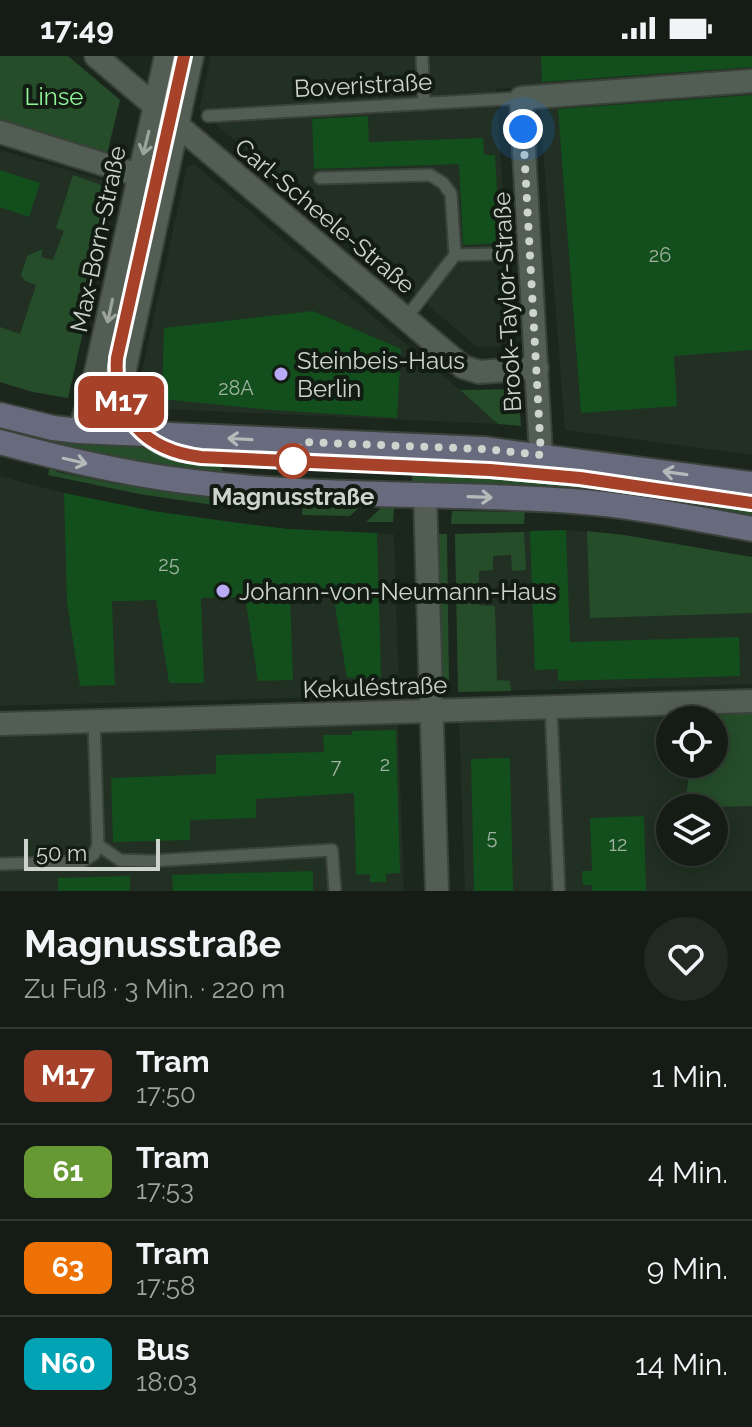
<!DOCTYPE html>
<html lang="de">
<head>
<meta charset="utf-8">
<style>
	:root { --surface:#141c15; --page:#212922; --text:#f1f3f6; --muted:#9da1a0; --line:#333a34 }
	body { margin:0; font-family:Raleway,sans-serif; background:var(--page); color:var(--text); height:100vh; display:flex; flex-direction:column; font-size:30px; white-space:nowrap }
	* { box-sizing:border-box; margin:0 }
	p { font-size:26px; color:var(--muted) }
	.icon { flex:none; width:44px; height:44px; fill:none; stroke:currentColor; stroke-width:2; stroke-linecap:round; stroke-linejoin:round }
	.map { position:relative; height:835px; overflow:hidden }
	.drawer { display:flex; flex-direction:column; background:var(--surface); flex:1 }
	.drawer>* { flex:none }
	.badge { padding:0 16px; border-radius:12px; font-size:28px; line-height:52px }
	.fabs { position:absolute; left:656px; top:650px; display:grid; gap:16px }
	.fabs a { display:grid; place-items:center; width:72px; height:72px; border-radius:50%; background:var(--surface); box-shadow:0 4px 20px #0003,0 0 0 2px var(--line); font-size:40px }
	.scale { position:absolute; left:24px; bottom:20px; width:136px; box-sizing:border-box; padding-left:8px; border:4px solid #cdd4cd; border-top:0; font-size:22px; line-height:28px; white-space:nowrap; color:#cdd4cd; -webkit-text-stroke:6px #121c12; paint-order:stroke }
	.you { position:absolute; width:40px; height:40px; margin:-20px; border:6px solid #fff; border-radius:50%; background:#1a73e8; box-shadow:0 0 0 12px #1a73e833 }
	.map>.badge { position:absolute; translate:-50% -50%; box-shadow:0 0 0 4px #fff }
	.round { display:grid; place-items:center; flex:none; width:84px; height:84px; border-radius:42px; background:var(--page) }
	.summary { display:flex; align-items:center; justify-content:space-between; height:136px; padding:0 24px }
	h1 { font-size:38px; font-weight:700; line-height:60px }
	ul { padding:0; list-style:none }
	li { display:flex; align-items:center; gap:24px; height:96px; padding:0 24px; border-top:2px solid var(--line) }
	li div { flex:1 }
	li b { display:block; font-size:30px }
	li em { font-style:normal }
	li .badge { min-width:88px; font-weight:700; text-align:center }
	.status { display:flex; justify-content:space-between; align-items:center; height:56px; padding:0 40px; background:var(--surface); direction:ltr }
	.status svg { height:22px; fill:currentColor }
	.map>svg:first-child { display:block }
	.built { fill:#213022; fill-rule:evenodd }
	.green { fill:#254d2a }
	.building { fill:#134e1d }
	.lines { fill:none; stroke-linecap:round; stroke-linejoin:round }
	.lane-casing { stroke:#3a423a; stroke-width:15 }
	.street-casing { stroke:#3a423a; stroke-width:26 }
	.secondary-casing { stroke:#3a423a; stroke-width:28 }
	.lane { stroke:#525e53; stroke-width:11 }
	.street { stroke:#525e53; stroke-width:22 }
	.secondary { stroke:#686a7d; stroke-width:24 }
	.tram { stroke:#b3bab3; stroke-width:2 }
	.oneway { stroke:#9ca59c }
	.oneway2 { stroke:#b4bab9 }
	.line-casing { stroke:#fff; stroke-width:18 }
	.line { stroke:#a6422a; stroke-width:12 }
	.walk { stroke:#cdd4cd; stroke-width:8; stroke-dasharray:0 14.4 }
	.poi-dot { fill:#baaaf6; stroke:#121c12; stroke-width:3 }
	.stop-dot { fill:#fff; stroke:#a6422a; stroke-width:4 }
	.labels { text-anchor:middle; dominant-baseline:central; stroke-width:8; stroke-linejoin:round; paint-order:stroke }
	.number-label { font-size:20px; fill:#9eb2a1 }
	.street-label { font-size:24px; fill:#cdd4cd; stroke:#121c12 }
	.park-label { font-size:24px; fill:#91f49a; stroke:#121c12 }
	.poi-label { font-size:24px; fill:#cdd4cd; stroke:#121c12; text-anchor:start }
	.stop-label { font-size:24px; font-weight:bold; fill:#cdd4cd; stroke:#121c12 }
</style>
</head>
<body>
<div class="status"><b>17:49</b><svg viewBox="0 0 49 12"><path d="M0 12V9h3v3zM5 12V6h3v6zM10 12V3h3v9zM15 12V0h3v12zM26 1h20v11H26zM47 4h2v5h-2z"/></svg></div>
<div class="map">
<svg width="752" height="835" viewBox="0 0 752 835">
	<rect width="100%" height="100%" fill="#1b261c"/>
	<g class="built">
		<path d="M211,0h541v13l-256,20 18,257 -37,1 -278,-237z"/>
		<path d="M752,38v361l-187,-25 -25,-320z"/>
		<path d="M0,94l115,34 -47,214 -35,-6 -33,-10z"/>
		<path d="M194,108l266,226 38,34 -335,-15 -24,-25 48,-217z"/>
		<path d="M0,420l64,17 89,18 135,18 106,5 5,161 -399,11z"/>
		<path d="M566,474l58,5 128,22v127l-294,8 -3,-158z"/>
		<path d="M752,656v179h-287l-6,-171zM670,664h44v44h-44zM670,752h44v44h-44z"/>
		<path d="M398,666l6,169h-404v-157z"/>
	</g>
	<g class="green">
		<path d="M0,0h68l52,44 -13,54 -107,-34z"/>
		<path d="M153,93l12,9 -45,202 -5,2 -10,-3z"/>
		<path d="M73,119l34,12 7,9 -46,202 -35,-6 -33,-10v-55l20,7 16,-49 -11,-4 -4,-6 6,-19 16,-7 -2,8 12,3 11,-29 -8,-3z"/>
		<path d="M518,333l3,37 -23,-2 -38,-34z"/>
		<path d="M58,381l152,9 1,6h12l-1,25 -167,-29z"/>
		<path d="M413,400l81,4 258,32v28l-340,-35z"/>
		<path d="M50,408l7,8 59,12 96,14 8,-2v10l-81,-12 -91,-19z"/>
		<path d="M303,444l62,2 -15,14 -48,-1z"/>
		<path d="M381,452h13l-1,14h-27z"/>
		<path d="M452,455l73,1 -1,12h-73z"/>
		<path d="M587,475l37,4 128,22v56l-162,5z"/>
		<path d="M524,476l2,38 -14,1 -1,-16 -18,1v14l-14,1v34l16,1 2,74 13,1 1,10 -53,1 -3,-158z"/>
		<path d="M432,478h15l2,149 -12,1z"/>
		<path d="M752,657v93l-67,2 5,-44h24v-44h-21l1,-5z"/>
	</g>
	<g class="building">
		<path d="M541,0h211v11l-210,15z"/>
		<path d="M752,39v255l-78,6 3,50 -96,7 -23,-304z"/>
		<path d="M368,60l1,26 114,-4 1,17h11l5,88 -37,2 -4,-81 -145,5 -2,-50z"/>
		<path d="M0,114l40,13 -11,34 -29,-10z"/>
		<path d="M313,255l88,38 -4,69 -125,-8 -110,-11 2,-71z"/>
		<path d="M64,437l89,18 77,11 58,7 89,4 4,144 -34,1 -14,-84 -28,1 -15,1 3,84 -35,1 -13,-84 -44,1 3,85h-35l-13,-83 -29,1h-15l3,84 -35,1 -13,-84z"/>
		<path d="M566,474l4,112 169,-5 1,39 -182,5v-12l-23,1 -5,-139z"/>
		<path d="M396,674l4,143 -14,1v8h-16v-8l-14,1 -2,-82 -98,6v19l-66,2v20l-77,2 -2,-64 105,-4v-19l108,-3 -1,-17h29v-4z"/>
		<path d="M510,702l3,133h-39l-3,-132z"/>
		<path d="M644,760l2,75h-54v-6h-9l-1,-14h10l-2,-53z"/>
		<path d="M313,815v20h-140l-1,-16z"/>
		<path d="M130,820v15h-72v-13z"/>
	</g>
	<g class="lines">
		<g class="lane-casing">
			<g id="lane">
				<path d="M422,0l2,48"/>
				<path d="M208,60l313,-18"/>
				<path d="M320,122l110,-3 13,8 8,11 4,61 -49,63"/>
				<path d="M455,199l42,-1"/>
				<path d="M551,652l8,183"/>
				<path d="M98,789l22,15 31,1 181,-11 3,41"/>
				<path d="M0,808l82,-2 12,-8 4,-9 -4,-124"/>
			</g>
		</g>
		<g class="street-casing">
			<g id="street">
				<path d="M96,0l367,311 16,5 58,-4"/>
				<path d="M0,76l138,43"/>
				<path d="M79,375l12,-37 75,-338"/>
				<path d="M160,379c-28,-8 -38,-35 -36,-62l68,-317"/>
				<path d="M541,399l-20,-357 231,-17"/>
				<path d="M425,439l12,396"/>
				<path d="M0,668l752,-23"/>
			</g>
		</g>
		<g class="secondary-casing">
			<g id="secondary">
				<path d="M0,359l53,13 26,3 404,18 269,35"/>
				<path d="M0,386c59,16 117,30 178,38 130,18 263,12 394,21 60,4 121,17 180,28"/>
			</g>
		</g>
		<use href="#lane" class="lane"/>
		<use href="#street" class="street"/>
		<use href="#secondary" class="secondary"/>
		<path class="tram" d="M175,0l-67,310c-3,50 31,89 79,97l302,15 90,8 173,25"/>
	</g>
	<defs><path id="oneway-shaft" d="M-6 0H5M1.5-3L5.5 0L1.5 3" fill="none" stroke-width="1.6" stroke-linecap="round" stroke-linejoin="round" transform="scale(2)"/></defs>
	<g class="oneway">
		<use href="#oneway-shaft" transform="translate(146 87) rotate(104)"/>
		<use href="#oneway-shaft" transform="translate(110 255) rotate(102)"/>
	</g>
	<g class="oneway2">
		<use href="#oneway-shaft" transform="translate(240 383) rotate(-177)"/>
		<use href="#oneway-shaft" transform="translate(75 405) rotate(13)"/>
		<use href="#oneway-shaft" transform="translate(675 417) rotate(-172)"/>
		<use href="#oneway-shaft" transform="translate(480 441) rotate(2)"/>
	</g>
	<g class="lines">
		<g class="line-casing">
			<path id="line" d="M184,0l-67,302c-4,59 28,92 84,99l289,13 90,8 172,25"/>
		</g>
		<use href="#line" class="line"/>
		<path class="walk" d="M293,405l8,-19 182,7 58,6 -18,-326"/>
	</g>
	<g class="poi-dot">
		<circle cx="281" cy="318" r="8"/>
		<circle cx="223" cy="535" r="8"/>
	</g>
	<circle class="stop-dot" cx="293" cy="405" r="16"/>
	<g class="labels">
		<g class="number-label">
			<text x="660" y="199">26</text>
			<text x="236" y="332">28A</text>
			<text x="169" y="508">25</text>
			<text x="385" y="708">2</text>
			<text x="336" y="710">7</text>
			<text x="492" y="781">5</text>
			<text x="618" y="788">12</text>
		</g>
		<g class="street-label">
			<text transform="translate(363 29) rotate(-3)">Boveristraße</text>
			<text transform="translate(325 160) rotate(40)">Carl-Scheele-Straße</text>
			<text transform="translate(98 183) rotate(-78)">Max-Born-Straße</text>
			<text transform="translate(507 246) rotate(-93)">Brook-Taylor-Straße</text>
			<text transform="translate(375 631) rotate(-2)">Kekuléstraße</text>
		</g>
		<g class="park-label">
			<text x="54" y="40">Linse</text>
		</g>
		<g class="poi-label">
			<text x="297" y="304">Steinbeis-Haus<tspan x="297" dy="28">Berlin</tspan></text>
			<text x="239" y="535">Johann-von-Neumann-Haus</text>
		</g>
		<g class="stop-label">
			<text x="293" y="440">Magnusstraße</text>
		</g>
	</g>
</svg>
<div class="fabs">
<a><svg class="icon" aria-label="locate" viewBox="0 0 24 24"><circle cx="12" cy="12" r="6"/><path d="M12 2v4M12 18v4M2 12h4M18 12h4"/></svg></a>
<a><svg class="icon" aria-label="layers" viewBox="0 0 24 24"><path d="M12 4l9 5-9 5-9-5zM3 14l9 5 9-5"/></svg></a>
</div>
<div class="scale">50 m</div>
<div class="you" style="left:523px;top:73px"></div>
<b class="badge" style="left:121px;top:346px;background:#a6422a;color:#fff">M17</b>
</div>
<section class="drawer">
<div class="summary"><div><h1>Magnusstraße</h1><p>Zu Fuß · 3 Min. · 220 m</p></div><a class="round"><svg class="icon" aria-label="heart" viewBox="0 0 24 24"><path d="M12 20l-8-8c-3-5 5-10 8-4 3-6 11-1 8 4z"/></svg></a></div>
<ul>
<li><span class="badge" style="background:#a6422a;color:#fff">M17</span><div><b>Tram</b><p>17:50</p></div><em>1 Min.</em></li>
<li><span class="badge" style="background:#693;color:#fff">61</span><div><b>Tram</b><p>17:53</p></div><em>4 Min.</em></li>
<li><span class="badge" style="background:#ee7203;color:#fff">63</span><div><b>Tram</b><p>17:58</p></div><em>9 Min.</em></li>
<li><span class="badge" style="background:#00a3b4;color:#fff">N60</span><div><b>Bus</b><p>18:03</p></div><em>14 Min.</em></li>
</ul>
</section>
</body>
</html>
